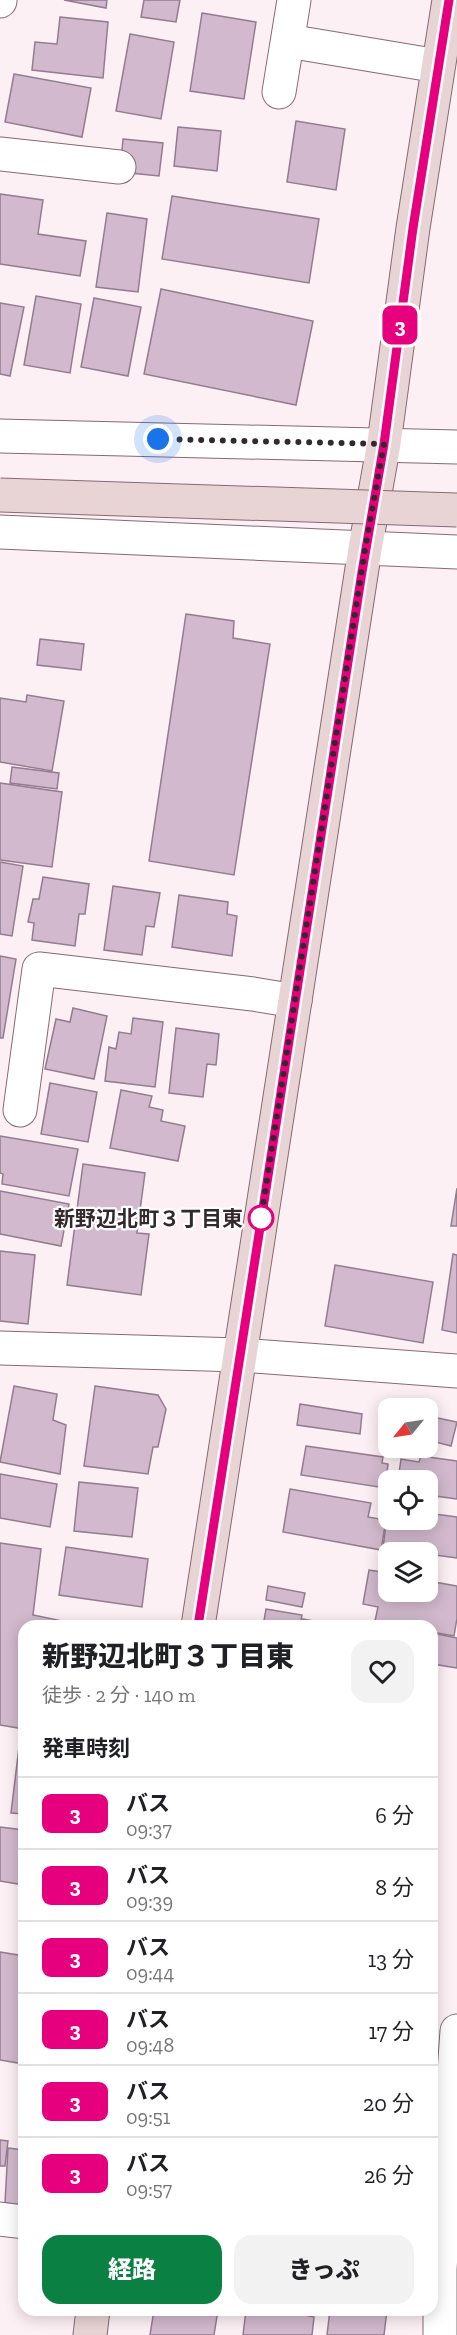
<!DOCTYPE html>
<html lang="ja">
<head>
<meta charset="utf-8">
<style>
	:root { --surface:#fff; --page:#f2f2f2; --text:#202124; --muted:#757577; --line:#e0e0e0; --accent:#0b8043 }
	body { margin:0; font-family:"Zilla Slab","Noto Sans JP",serif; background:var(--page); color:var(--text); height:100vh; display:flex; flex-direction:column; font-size:22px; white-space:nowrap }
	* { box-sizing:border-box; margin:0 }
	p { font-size:20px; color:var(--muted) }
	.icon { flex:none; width:33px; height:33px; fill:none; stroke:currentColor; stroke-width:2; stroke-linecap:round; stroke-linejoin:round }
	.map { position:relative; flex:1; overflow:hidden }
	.drawer { position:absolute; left:18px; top:1620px; width:420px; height:696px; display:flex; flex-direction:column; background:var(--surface); border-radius:18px; box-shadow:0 3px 15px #0003 }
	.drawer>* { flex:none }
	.badge { padding:0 12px; border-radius:9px; font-size:21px; line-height:39px }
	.needle { width:39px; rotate:240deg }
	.fabs { position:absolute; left:378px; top:1398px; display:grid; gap:12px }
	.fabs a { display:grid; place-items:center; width:60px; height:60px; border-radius:12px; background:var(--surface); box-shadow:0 3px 15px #0003; font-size:30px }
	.you { position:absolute; width:30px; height:30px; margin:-15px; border:4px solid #fff; border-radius:50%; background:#1a73e8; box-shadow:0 0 0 9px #1a73e833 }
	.map>.badge { position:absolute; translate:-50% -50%; box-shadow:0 0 0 3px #fff }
	h2 { padding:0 24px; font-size:22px; line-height:54px }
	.round { display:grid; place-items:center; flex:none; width:63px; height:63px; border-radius:18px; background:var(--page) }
	.overview { display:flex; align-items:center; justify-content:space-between; height:102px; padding:0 24px }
	h1 { font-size:28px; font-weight:800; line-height:45px }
	.primary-button { display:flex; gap:12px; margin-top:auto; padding:12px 24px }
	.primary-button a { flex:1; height:69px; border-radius:18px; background:var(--accent); color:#fff; font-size:24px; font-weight:800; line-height:69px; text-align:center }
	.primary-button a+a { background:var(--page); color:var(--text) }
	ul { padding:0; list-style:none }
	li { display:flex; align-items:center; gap:18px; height:72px; padding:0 24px; border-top:2px solid var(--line) }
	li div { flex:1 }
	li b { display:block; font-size:22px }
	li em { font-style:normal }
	li .badge { min-width:66px; font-weight:700; text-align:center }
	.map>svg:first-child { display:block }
	.building { fill:#d2b9cd; stroke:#937c8f; stroke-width:1.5 }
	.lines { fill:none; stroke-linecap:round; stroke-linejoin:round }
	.street-casing { stroke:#866974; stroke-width:35 }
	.secondary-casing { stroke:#866974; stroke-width:35 }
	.street { stroke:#fff; stroke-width:33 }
	.secondary { stroke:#e9d4d5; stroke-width:33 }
	.secondary-bridge-casing { stroke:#866974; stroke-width:35; stroke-linecap:butt }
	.secondary-bridge { stroke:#e9d4d5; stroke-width:33 }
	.line-casing { stroke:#fff; stroke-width:14 }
	.line { stroke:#e6007e; stroke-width:9 }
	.walk { stroke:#34282d; stroke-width:6; stroke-dasharray:0 10.8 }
	.stop-dot { fill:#fff; stroke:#e6007e; stroke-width:3 }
	.labels { text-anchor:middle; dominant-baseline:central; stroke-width:4.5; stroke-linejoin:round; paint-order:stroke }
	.stop-label { font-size:21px; font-weight:bold; fill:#34282d; stroke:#fff; text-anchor:end }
</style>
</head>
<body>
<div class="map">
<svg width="457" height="2335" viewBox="0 0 457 2335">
	<rect width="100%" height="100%" fill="#fdf0f5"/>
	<g class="building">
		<path d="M64,0h43l-1,8z"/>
		<path d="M144,0h36l-4,22 -35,-5z"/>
		<path d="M202,13l54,9 -12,77 -54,-8z"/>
		<path d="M60,17l48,5 -5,56 -71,-8 3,-28 22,2z"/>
		<path d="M130,34l44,8 -13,77 -45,-8z"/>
		<path d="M14,74l77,14 -9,49 -77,-15z"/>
		<path d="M296,121l49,8 -9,61 -49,-8z"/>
		<path d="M178,127l43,4 -4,40 -43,-5z"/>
		<path d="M123,139l40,4 -4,33 -39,-4z"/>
		<path d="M0,194l43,6 -5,34 48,7 -6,35 -80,-12z"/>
		<path d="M172,196l147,23 -10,64 -147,-24z"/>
		<path d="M107,213l40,6 -9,73 -42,-5z"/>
		<path d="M161,289l152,32 -17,84 -152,-31z"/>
		<path d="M36,296l45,8 -11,69 -46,-8z"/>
		<path d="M94,298l47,9 -13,69 -47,-9z"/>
		<path d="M0,303l24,4 -14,69 -10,-2z"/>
		<path d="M186,614l48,7 -1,17 37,6 -36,231 -85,-14z"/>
		<path d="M40,639l44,5 -3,26 -44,-5z"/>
		<path d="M27,695l37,6 -12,70 -52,-9v-64l26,4z"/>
		<path d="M12,767l47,6 -2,16 -47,-6z"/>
		<path d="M0,783l62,9 -10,75 -52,-7z"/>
		<path d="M0,862l23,4 -11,70 -12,-2z"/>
		<path d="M43,877l46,7 -4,30h-6l-4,32 -43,-6 2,-17 -6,-1 5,-23h6z"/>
		<path d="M113,886l47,7 -6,34 -8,-1 -4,29 -38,-5z"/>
		<path d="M179,895l49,7 -1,12 10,2 -5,40 -60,-9z"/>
		<path d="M0,956l16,3 -13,79h-3z"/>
		<path d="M73,1008l34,8 -13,63 -49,-10 11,-50 14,3z"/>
		<path d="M133,1018l30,4 -8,65 -50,-6 4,-34 7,2 3,-17 12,2z"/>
		<path d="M176,1028l43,6 -3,31 -9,-1 -4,33 -34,-4z"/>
		<path d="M50,1083l47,9 -9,50 -47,-8z"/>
		<path d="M121,1090l31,6 -3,11 14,3 -2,11 24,5 -7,35 -68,-13z"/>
		<path d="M0,1136l78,13 -9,47 -67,-12 1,-10 -3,-1z"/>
		<path d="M83,1164l62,9 -8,60 12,1 -8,61 -74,-10z"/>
		<path d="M457,1188v38h-6z"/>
		<path d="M0,1191l69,13 -8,42 -61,-12z"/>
		<path d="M0,1251l35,4 -7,69 -28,-3z"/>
		<path d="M453,1254l4,1v78l-15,-3z"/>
		<path d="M335,1265l98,17 -10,61 -98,-17z"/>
		<path d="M14,1386l43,8 -4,26 13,5 -6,49 -60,-12z"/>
		<path d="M95,1386l63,9 8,14 -8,38h-5l-5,27 -64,-8z"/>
		<path d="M300,1404l62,10 -2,20 -63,-9z"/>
		<path d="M428,1416l29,6 -6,24 -23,-6z"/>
		<path d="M306,1446l77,11 -1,6 6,1 -3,24 -84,-13z"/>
		<path d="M421,1456l36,5v38l-29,-4v-15h-30l3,-21 18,3z"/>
		<path d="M0,1474l57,10 -7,43 -50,-9z"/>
		<path d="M79,1482l59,6 -6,49 -58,-6z"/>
		<path d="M290,1489l81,14 -3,14 18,3 -5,30 -98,-18z"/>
		<path d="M388,1508v12h40v-7l29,4v41l-74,-10z"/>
		<path d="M0,1543l41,6 -8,66 39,8v3h-48v103l-24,-4z"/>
		<path d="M66,1547l82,12 -6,48 -83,-12z"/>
		<path d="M369,1570l19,3v19h40v-11l29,5v32l-3,18 -22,-4v-6h-32l-25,-5 3,-14 -15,-3z"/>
		<path d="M268,1586l37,7 -3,14 -36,-7z"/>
		<path d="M266,1609l36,6 -2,11h-37z"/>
		<path d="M303,1619l36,7h-37z"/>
		<path d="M432,1633l25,5v30l-25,-4v2z"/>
		<path d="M19,1747l5,1v66l-13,-1z"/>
		<path d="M0,1827l24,3v55l-24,-4z"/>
		<path d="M0,1952l24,4v108l-24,-4z"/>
		<path d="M0,2140l8,1 -3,25h-5z"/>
		<path d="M8,2148l16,2v55l-19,-2z"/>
		<path d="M154,2310h64l-4,25h-64z"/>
		<path d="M246,2310h53v4l15,3 -2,18h-69z"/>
		<path d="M330,2310h57l-3,25h-57z"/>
	</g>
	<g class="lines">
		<g class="street-casing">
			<g id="street">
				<path d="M0,1v-1"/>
				<path d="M288,41l150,25"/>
				<path d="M279,92l15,-92"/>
				<path d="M0,154l119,13"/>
				<path d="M0,436l457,11"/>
				<path d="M0,532l457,20"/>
				<path d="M20,1110l19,-141 214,25 42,7"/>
				<path d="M0,1348l240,7 217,16"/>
				<path d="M0,2219l24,3"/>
				<path d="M440,2335v-66l17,-238"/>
			</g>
		</g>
		<g class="secondary-casing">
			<g id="secondary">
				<path d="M198,1626l167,-1077 19,-106 29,-215 36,-228"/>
				<path d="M90,2335l3,-25"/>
			</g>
		</g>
		<use href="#street" class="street"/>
		<use href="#secondary" class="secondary"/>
		<g class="secondary-bridge-casing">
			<path id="secondary-bridge" d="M0,495l457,15"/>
		</g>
		<use href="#secondary-bridge" class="secondary-bridge"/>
	</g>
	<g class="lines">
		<g class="line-casing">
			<path id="line" d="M198,1626l164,-1054 22,-128 29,-216 36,-228"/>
		</g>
		<use href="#line" class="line"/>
		<path class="walk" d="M158,439l226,5 -19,105 -104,669"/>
	</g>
	<circle class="stop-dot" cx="261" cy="1218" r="12"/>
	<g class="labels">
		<g class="stop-label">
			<text x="243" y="1218">新野辺北町３丁目東</text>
		</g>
	</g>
</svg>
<div class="fabs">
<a><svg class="needle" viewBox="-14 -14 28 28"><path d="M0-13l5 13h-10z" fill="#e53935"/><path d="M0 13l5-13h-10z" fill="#757577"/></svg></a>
<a><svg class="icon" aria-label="locate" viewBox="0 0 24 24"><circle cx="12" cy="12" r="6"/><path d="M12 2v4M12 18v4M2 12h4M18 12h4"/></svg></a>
<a><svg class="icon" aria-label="layers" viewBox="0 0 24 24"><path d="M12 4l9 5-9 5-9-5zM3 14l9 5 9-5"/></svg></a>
</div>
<div class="you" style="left:158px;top:439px"></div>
<b class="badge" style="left:400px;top:325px;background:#e6007e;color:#fff">3</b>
<section class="drawer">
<div class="overview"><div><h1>新野辺北町３丁目東</h1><p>徒歩 · 2 分 · 140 m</p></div><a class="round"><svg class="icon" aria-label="heart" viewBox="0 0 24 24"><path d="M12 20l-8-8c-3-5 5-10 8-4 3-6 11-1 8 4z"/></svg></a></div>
<h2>発車時刻</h2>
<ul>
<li><span class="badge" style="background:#e6007e;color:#fff">3</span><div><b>バス</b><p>09:37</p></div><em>6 分</em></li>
<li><span class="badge" style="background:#e6007e;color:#fff">3</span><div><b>バス</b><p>09:39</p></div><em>8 分</em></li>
<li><span class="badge" style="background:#e6007e;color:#fff">3</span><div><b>バス</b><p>09:44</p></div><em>13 分</em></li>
<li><span class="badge" style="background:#e6007e;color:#fff">3</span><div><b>バス</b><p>09:48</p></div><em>17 分</em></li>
<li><span class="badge" style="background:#e6007e;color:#fff">3</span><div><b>バス</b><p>09:51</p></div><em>20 分</em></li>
<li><span class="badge" style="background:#e6007e;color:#fff">3</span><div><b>バス</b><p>09:57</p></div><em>26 分</em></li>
</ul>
<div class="primary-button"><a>経路</a><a>きっぷ</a></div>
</section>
</div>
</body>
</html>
